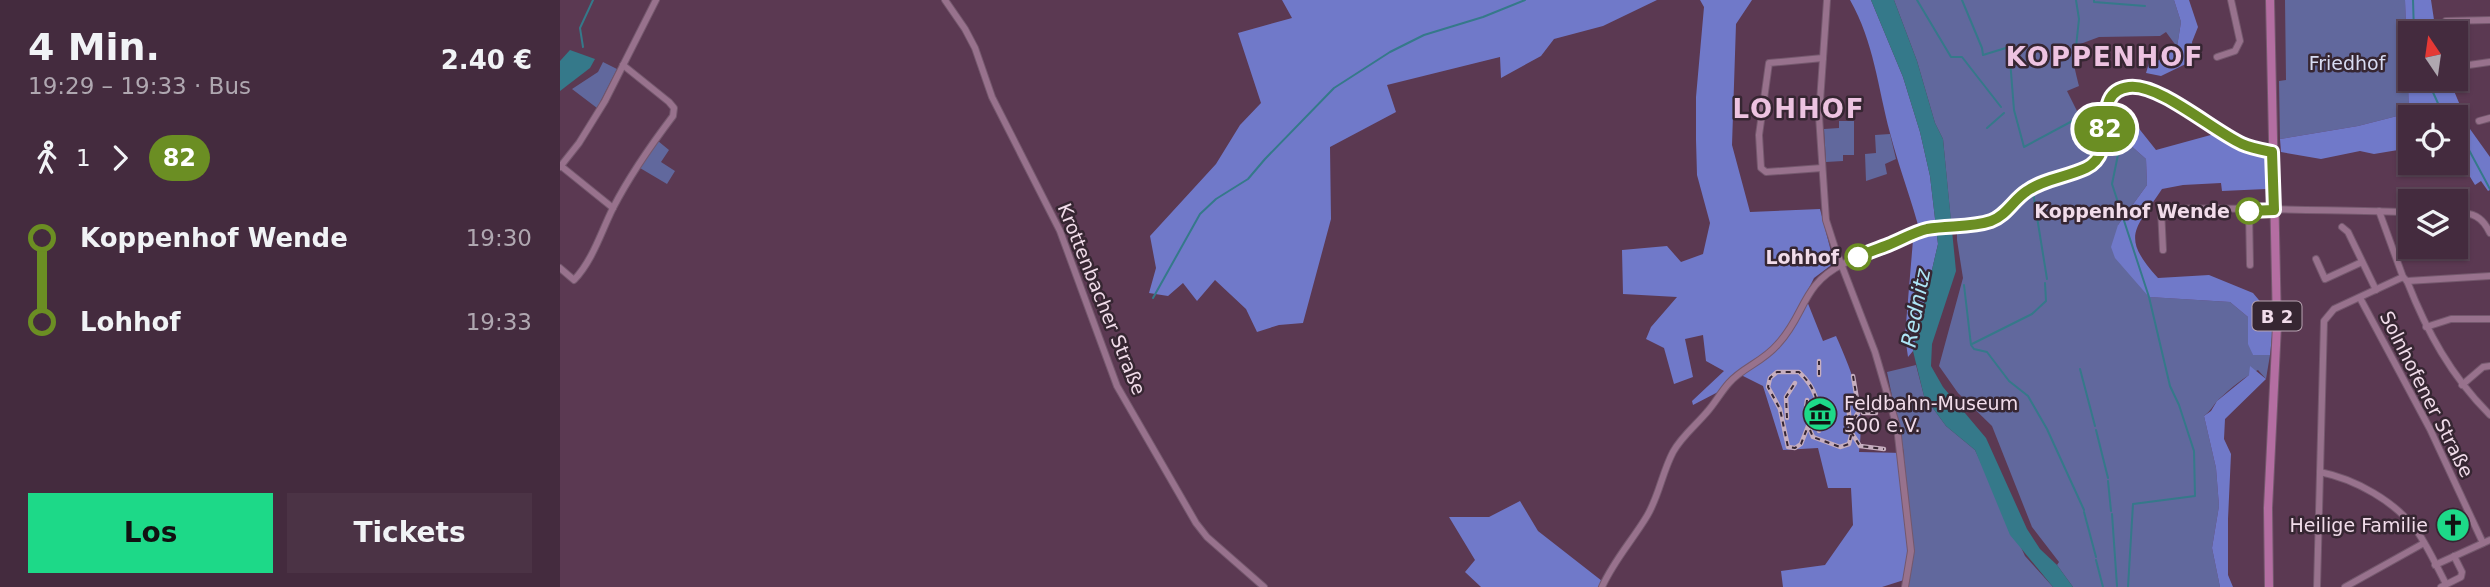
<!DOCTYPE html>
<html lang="de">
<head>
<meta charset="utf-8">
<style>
	:root { --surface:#442b3e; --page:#4b3345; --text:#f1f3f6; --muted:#afa7b0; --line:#5c4758; --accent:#1dd988 }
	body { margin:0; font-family:"DejaVu Sans",sans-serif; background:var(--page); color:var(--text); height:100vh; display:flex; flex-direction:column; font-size:26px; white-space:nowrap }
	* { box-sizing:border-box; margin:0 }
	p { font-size:23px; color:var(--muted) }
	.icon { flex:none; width:38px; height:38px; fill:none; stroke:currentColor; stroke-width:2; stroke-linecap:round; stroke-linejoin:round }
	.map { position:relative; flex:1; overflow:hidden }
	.details { display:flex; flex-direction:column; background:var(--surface); width:560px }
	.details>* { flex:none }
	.badge { padding:0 14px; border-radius:23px; font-size:24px; line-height:46px }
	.needle { width:46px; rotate:347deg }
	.fabs { position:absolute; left:1838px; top:21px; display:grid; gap:14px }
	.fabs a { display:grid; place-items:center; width:70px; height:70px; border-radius:0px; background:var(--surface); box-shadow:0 2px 5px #0004,0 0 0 2px var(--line); font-size:35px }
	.map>.badge { position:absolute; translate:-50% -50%; box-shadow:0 0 0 4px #fff }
	.legs { display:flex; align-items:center; gap:10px; height:77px; padding:0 28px; font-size:23px }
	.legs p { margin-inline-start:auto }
	.overview { display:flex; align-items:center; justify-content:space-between; height:119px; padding:0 28px }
	h1 { font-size:38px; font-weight:800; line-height:52px }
	.primary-button { display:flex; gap:14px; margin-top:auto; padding:14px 28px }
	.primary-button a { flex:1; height:80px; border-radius:0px; background:var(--accent); color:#111; font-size:28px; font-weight:800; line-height:80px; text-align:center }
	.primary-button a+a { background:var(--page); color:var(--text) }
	ul { padding:0 28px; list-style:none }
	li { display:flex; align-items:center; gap:24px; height:84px; font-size:26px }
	li i { display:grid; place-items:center; width:10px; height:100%; margin:0 9px; background:currentColor }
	li i::after { content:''; width:18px; height:18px; margin:-9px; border:5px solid; border-radius:50%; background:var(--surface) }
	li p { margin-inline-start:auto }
	li:first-child i { background:linear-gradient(#0000 50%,currentColor 0) }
	li:last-child i { background:linear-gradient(currentColor 50%,#0000 0) }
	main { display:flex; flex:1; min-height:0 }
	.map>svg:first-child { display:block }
	.green { fill:#61689d }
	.forest { fill:#7079c9 }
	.water { fill:#35798a }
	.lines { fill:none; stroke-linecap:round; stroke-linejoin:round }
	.stream { stroke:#35798a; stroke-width:2 }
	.minor-casing { stroke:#74586d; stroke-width:8 }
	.major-casing { stroke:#74586d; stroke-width:10 }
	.minor { stroke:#98728d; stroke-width:6 }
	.major { stroke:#b46ea2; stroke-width:8 }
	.rail-casing { stroke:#c6aebf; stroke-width:4.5 }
	.rail { stroke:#362632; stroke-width:2; stroke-dasharray:5; stroke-linecap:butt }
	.line-1-casing { stroke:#fff; stroke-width:16 }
	.line-1 { stroke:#6b8e23; stroke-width:10 }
	.stop-1-dot { fill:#fff; stroke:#6b8e23; stroke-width:3.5 }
	.labels { text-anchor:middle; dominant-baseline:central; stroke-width:5; stroke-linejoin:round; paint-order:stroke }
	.shield { fill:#362632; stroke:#b9a5b3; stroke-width:2 }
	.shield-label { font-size:18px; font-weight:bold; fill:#f1dcea }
	.park-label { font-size:19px; fill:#d8dcf2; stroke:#362632 }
	.stop-label { font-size:19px; font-weight:bold; fill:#f1dcea; stroke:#362632; text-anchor:end }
	.street-label { font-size:19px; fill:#f1dcea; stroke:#362632 }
	.poi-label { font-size:19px; fill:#f1dcea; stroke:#362632; text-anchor:start }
	.water-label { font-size:21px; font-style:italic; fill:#aee6f6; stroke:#362632 }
	.district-label { font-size:26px; font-weight:bold; letter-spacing:2px; fill:#edc3e1; stroke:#362632 }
</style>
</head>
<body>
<main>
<section class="details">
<div class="overview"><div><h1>4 Min.</h1><p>19:29 – 19:33 · Bus</p></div><b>2.40 €</b></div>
<div class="legs"><svg class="icon" aria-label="walk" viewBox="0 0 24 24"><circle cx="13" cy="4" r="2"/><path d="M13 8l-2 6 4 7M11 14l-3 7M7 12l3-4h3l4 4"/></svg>1<svg class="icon" aria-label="forward" viewBox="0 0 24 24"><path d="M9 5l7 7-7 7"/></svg><b class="badge" style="background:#6b8e23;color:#fff">82</b></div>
<ul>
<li><i style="color:#6b8e23"></i><b>Koppenhof Wende</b><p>19:30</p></li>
<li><i style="color:#6b8e23"></i><b>Lohhof</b><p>19:33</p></li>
</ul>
<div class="primary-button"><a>Los</a><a>Tickets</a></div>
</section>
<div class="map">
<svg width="1930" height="587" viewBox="0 0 1930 587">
	<rect width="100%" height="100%" fill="#5b3952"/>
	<g class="green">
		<path d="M1334,0h280l7,22 -4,25 -11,-15 -6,4 -61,1 -24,9c-4,13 1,27 4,40l-12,5 10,20 13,-5 11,22 15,17 4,-4 9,3 17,15 1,26 -29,40 32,72 80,5 18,15 5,38h17l-4,24 -8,-9c-14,7 -27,18 -39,29 -6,6 -8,12 -15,17l12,52 3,38 -7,42 8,39h-147l-16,-22 2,-3 -27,-35 -40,-101 -34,-33 -19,-27 24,-88 -6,-38v-18h-6l-8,-83 -8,-16 -18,-62z"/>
		<path d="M1725,0h120l4,113 -51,13 -78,13 -1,-58 7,-1z"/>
		<path d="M43,62l14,7 -20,39 -25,-19 26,-17z"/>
		<path d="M1279,121h15v34h-11v6l-17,1 -2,-33 15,-1z"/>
		<path d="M1330,134l6,25 -11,5 2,10 -21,7 -1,-27 11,-1 -1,-18z"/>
		<path d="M98,141l11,9 -8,12 14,9 -8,13 -27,-16z"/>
		<path d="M1356,365l8,31 22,30 29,24 50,106 28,31h-147l6,-36 -8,-98 -17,-81z"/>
	</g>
	<g class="forest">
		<path d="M722,0h375l-54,26 -49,13 -13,17 -40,22 -1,-21 -113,28 9,27 -66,35 1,72 -28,104 -24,2 -22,7 -11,-23 -31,-29 -18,21 -14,-18 -15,13 -19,-3 7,-25 -6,-32 66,-72 24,-39 21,-22 -23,-70 54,-15z"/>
		<path d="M1140,0h52l-16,24 -4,121 18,67 70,-3 14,54 -20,15 -9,18 18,45 13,-5c19,43 29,69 23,116l45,1 8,98 -8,29 -22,7h-99l-2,-16 44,-6 28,-40 -2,-37h-23l-10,-40 -35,2 -20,-64 -26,-13 -19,19 -25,13 -1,-4 32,-30 -18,-10 -3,-26 -18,4 8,38 -19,7 -10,-36 -18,-9 5,-12 26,-30 -54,-3 -1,-44 45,-4 14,16 22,-8 7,-31 -13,-48 -1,-35v-43l8,-90z"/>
		<path d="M1290,0h21l32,77 17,55 10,44 8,68 -25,107 -5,6 -3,-21 8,-96 8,-4c-9,-35 -22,-68 -31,-103 -12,-45 -16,-91 -40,-133z"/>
		<path d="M1614,0h15l9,27 -6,15 2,13 -2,6 -31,15 -15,-3 3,-10 7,-1 21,-15 4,-25z"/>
		<path d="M1845,0h26l5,33h-26v46h39l21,50 20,28v33l-2,1 -7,-10 -6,4 -20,-33v-35h-45v31l-36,6 -14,-3 -39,8 -40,-7 -1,-13 78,-13 51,-13z"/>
		<path d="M1569,116l27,34 62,-17 23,13 26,9 -1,34 -44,2 -1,-8 -38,2 -21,4c-27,41 -42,47 -4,89l51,-3 44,18 21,25 -4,37h-17l-5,-11v-27l-18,-15 -81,-5 -34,-39 -4,-11 7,-22 29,-40 -1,-26 -17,-15 -9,-3 1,-9z"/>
		<path d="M1690,366l16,13 -41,40 -1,20 7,15 -3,65v56l5,12h-13l-8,-39 7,-42 -3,-38 -12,-52 7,-5 6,-10 32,-26z"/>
		<path d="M960,501l18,30 64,50 -2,6h-119l-16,-15 10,-12 -26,-43h40z"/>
	</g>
	<g class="water">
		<path d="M1311,0h23l23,61 18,62 8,16 13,132 -24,73 -1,22 12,21 43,51 41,91 13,20 17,16 16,22h-20l-43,-52 -35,-85 -29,-24 -22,-30 -11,-45 25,-107 -8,-68 -10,-44 -17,-55z"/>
		<path d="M10,50l25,9 -5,9 -30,23v-30z"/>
	</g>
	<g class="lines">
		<g class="stream">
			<path d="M1357,0l34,57h11l39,50"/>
			<path d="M1402,0l20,48 1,7 26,-8 5,63 10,37 52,-28 17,4 8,-1"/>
			<path d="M1534,0v2l51,4"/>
			<path d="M1853,0l1,33"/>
			<path d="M23,47l-3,-19 13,-28"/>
			<path d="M1516,47l3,-28 -3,-19"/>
			<path d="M1867,79l14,31 8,7"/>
			<path d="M1895,124l35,65"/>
			<path d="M1427,128l17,-15"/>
			<path d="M1551,131l9,14 -8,39 37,113 21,89 9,19 15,46 1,45 -62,8 -5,83"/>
			<path d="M1523,174l12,-6"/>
			<path d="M1473,192l14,87"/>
			<path d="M1462,200l6,-6"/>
			<path d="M1403,222l21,-2 16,-8"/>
			<path d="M1404,285l7,60 3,4 13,3 22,29 19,15 19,33 37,81"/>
			<path d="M593,298l47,-84 16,-15 32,-20 17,-20 69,-71 56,-36 34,-17 59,-18 42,-17"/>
			<path d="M1412,344l60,-30 14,-13 -1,-18"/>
			<path d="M1520,369l15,57"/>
			<path d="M1536,430l12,48"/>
			<path d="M1548,481l3,30"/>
			<path d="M1524,512l12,45"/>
			<path d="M1552,514l5,72"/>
			<path d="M1536,560l7,27"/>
		</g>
		<g class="minor-casing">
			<g id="minor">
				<path d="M385,0l20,29 10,19 17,49 68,134 57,155 79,137 11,14 57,50"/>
				<path d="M1267,0l-8,116 7,104 9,28 40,104 22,75 14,124 -6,36"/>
				<path d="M1886,21l44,-1"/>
				<path d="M1657,57l18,-6 5,-10 -9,-41"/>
				<path d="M1895,67l35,-5"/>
				<path d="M1919,121l11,-3"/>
				<path d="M1,166l52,42"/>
				<path d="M0,167l19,-24 26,-42 51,-101"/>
				<path d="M1262,168l-56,4 -5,-4 -2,-33 10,-72 54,-5"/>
				<path d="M1689,211l1,54"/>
				<path d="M1819,211l24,66 4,4c20,51 44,95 83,134"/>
				<path d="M1895,212c18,1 27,4 35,21"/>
				<path d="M1782,227l6,5 28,58"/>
				<path d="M1603,250l-2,-41c83,-2 166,2 249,3"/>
				<path d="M1756,259l9,20 37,-17"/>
				<path d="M0,268l14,12c19,-20 27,-48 39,-72 17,-33 38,-63 60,-92l1,-8 -5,-6 -46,-37"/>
				<path d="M1847,281l83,-5"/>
				<path d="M1800,298l70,131 53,114"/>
				<path d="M1866,327l25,-8h39"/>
				<path d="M1902,385l21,-18 7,-1"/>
				<path d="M1760,472c35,7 75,29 97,59 11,16 20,36 29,53"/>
				<path d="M1875,565l55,-25"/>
				<path d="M1042,587c12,-27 30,-46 45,-71 12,-20 15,-43 26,-64 8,-15 23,-27 34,-40 8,-9 14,-20 22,-29 14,-16 34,-21 49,-39 28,-30 23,-59 65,-80 15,-8 29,-12 44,-18 13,-5 26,-13 39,-17 20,-5 43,-1 63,-7 19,-6 24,-24 40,-33 18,-10 42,-11 60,-22 30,-18 -1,-79 41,-81 32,-2 82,44 112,58 9,5 21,6 30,8"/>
				<path d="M1757,587l7,-266 10,-12 69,-32"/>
				<path d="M1785,587l79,-44"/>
				<path d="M1881,587l20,-10 1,-5 -8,-16"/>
			</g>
		</g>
		<g class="major-casing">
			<path id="major" d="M1709,587l-1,-79 9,-183 -7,-325"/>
		</g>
		<use href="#minor" class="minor"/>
		<use href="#major" class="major"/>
		<g class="rail-casing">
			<g id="rail">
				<path d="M1259,375v-14"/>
				<path d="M1293,376l6,35 -6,10 1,9"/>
				<path d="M1247,400l-1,9 4,5"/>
				<path d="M1299,401l4,12h13"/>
				<path d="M1227,418l-1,-21 9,-14"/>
				<path d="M1250,421l-9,23 -6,4 -7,-1 -8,-38 -12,-22 2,-9 7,-6h22c20,19 19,32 20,59"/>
				<path d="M1250,430l3,7 27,10 9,-3 2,-8 -3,-33"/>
				<path d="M1291,432l9,14 24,3"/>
			</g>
		</g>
		<use href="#rail" class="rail"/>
	</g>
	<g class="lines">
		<g class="line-1-casing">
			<path id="line-1" d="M1298,257c10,-5 20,-8 30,-12 13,-5 26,-13 39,-16 21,-4 44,-1 64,-8 16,-6 22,-21 36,-30 17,-12 40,-14 59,-23 36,-17 1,-76 43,-81 30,-4 84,44 113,57 9,4 20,6 30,8l2,58 -25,1"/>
		</g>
		<use href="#line-1" class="line-1"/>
	</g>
	<defs>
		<g id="museum-disc" transform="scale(1.75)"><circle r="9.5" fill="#1dd988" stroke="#362632"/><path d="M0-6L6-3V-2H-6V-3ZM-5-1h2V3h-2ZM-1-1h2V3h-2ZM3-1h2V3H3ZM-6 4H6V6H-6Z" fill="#111"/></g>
		<g id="church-disc" transform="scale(1.75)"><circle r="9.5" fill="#1dd988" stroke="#362632"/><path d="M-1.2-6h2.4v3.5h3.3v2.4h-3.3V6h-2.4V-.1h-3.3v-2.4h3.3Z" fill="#111"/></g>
	</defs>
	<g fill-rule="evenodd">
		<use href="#museum-disc" x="1260" y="414"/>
		<use href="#church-disc" x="1893" y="525"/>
	</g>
	<g class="stop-1-dot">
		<circle cx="1689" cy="211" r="12"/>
		<circle cx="1298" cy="257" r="12"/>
	</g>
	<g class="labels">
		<rect class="shield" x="1692.5" y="301.5" width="49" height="29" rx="5"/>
		<g class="shield-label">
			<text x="1717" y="316">B 2</text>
		</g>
		<g class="park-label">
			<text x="1787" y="63">Friedhof</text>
		</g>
		<g class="stop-label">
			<text x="1670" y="211">Koppenhof Wende</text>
			<text x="1279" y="257">Lohhof</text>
		</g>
		<g class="street-label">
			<text transform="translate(542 299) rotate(68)">Krottenbacher Straße</text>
			<text transform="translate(1867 394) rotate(63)">Solnhofener Straße</text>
		</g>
		<g class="poi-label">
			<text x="1284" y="403">Feldbahn-Museum<tspan x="1284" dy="22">500 e.V.</tspan></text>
			<text x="1868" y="525" text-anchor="end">Heilige Familie</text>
		</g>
		<g class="water-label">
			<text transform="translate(1356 308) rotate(-79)">Rednitz</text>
		</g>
		<g class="district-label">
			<text x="1545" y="57">KOPPENHOF</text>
			<text x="1239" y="109">LOHHOF</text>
		</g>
	</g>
</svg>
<div class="fabs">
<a><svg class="needle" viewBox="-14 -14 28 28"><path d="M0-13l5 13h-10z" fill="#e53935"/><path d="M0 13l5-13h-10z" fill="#afa7b0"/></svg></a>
<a><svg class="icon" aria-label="locate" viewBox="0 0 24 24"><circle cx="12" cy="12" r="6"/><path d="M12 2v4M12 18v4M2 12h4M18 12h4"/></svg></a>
<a><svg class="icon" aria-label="layers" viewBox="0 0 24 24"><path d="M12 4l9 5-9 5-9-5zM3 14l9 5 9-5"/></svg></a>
</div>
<b class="badge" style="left:1545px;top:129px;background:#6b8e23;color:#fff">82</b>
</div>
</main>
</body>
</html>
